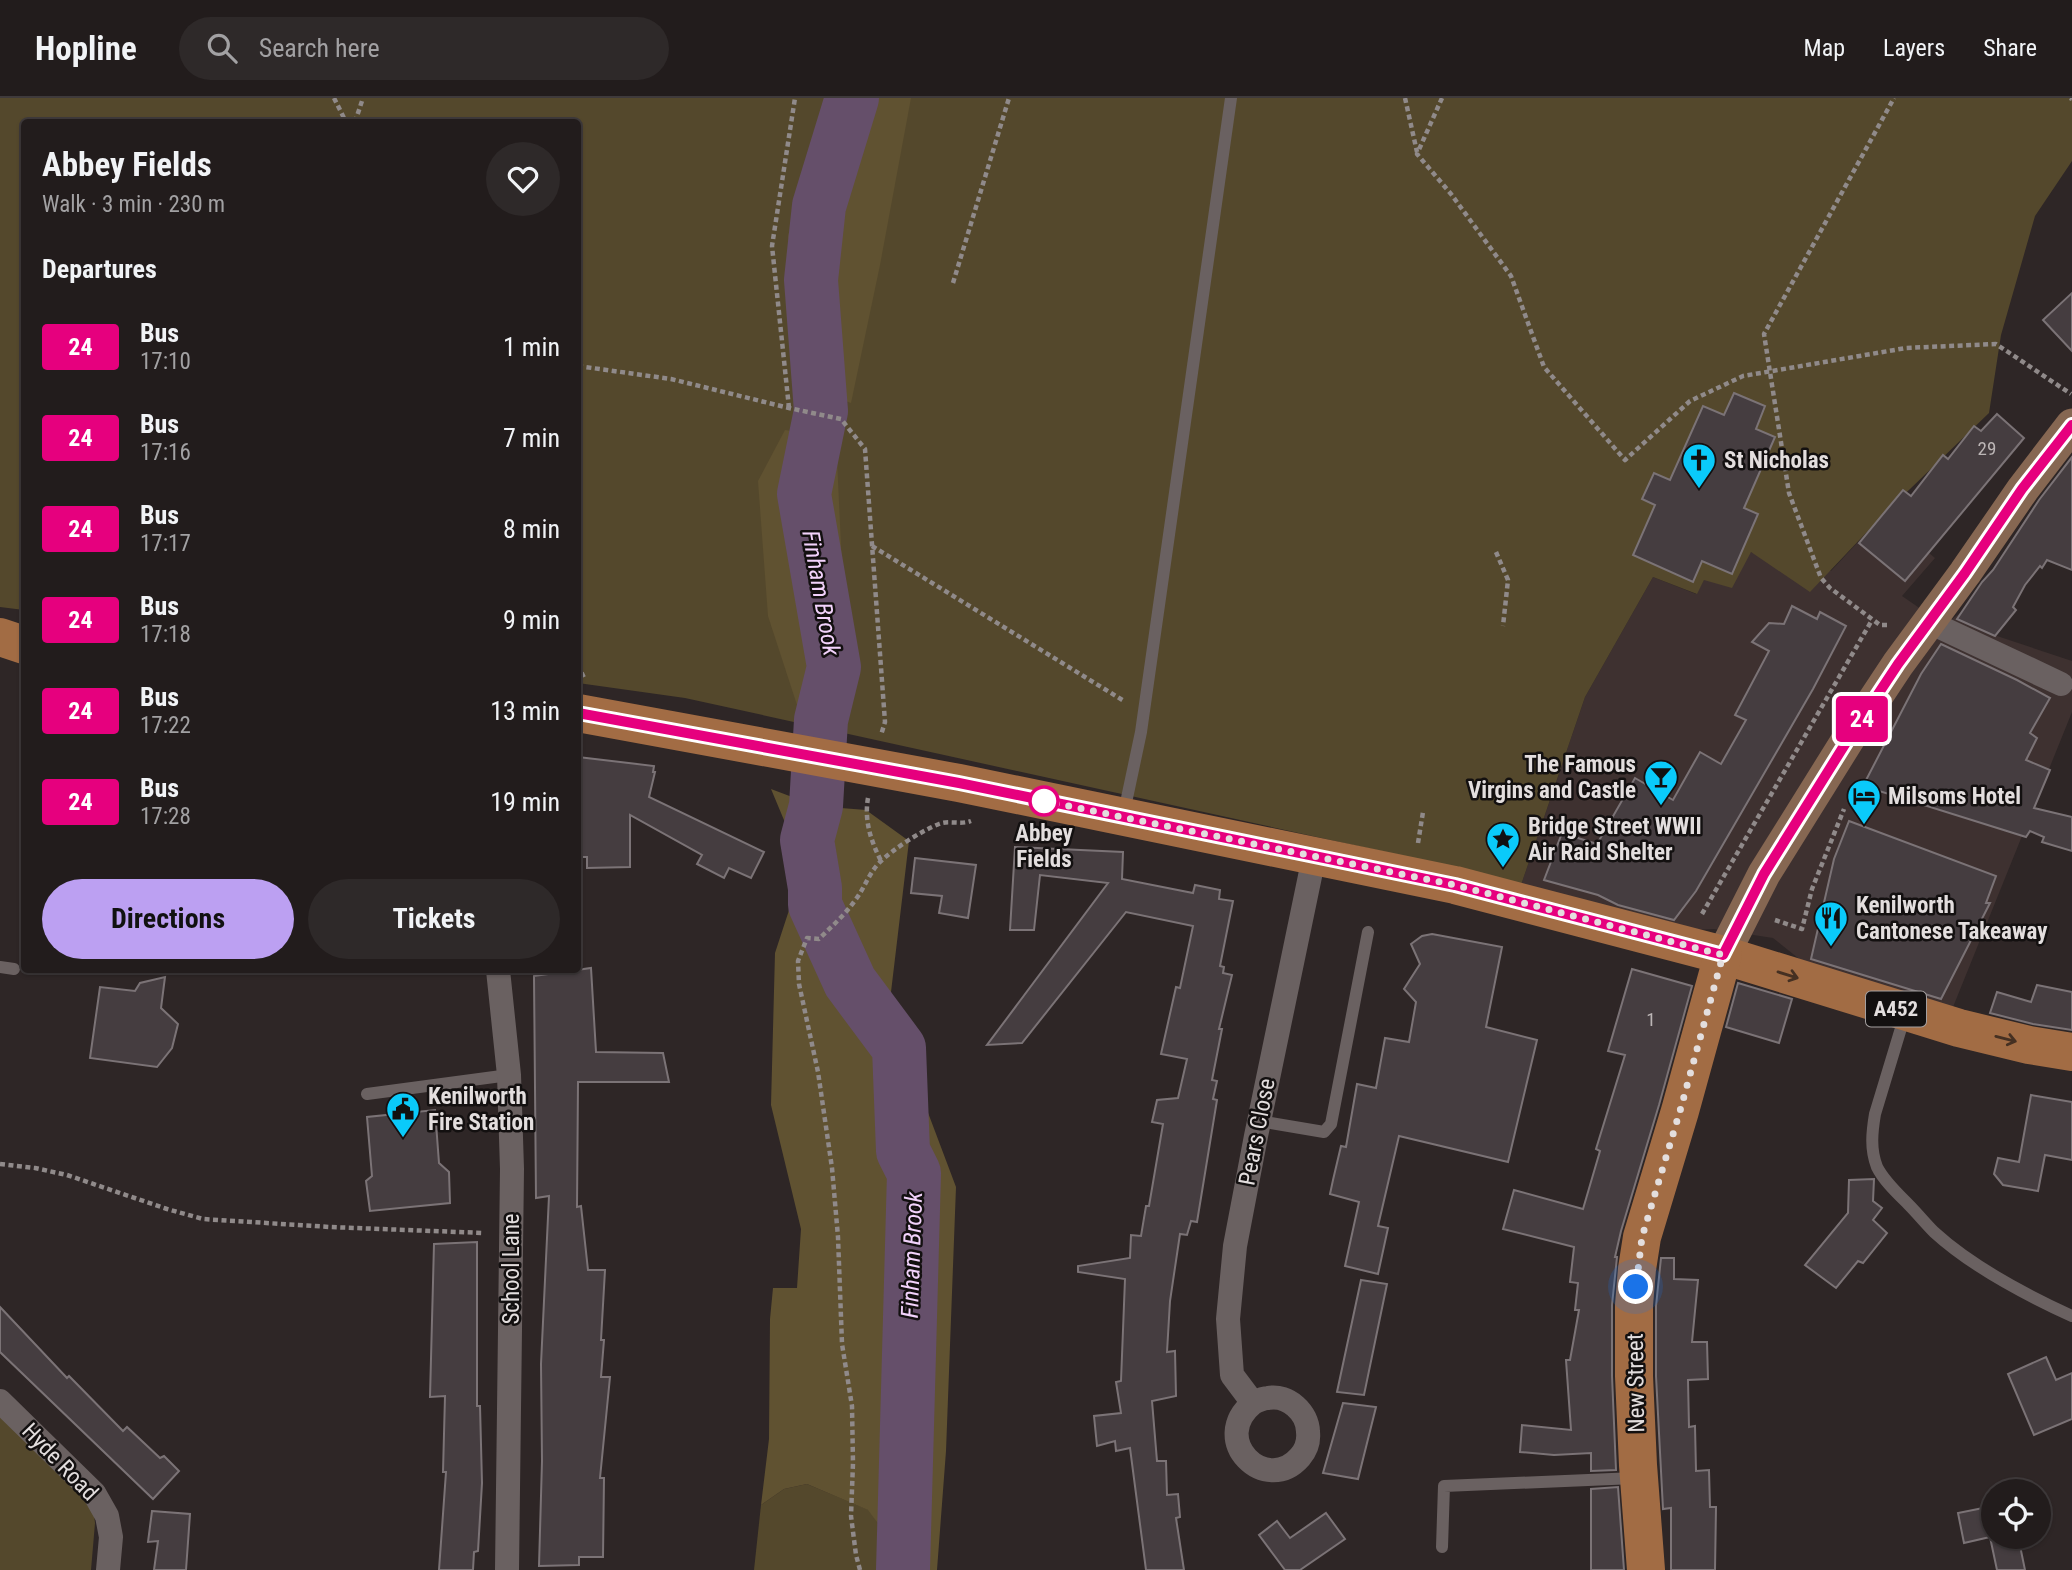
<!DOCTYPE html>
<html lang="en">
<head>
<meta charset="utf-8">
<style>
	:root { --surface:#221c1c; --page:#2e2929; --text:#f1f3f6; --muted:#a2a1a3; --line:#3f3a3b; --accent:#bca0f2 }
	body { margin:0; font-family:"Roboto Condensed",sans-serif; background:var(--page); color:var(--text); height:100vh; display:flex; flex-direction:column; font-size:26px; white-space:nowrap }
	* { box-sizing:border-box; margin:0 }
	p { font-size:23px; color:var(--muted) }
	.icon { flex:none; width:38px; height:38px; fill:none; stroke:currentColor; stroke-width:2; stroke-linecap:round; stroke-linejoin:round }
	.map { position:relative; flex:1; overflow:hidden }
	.drawer { position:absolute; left:21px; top:21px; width:560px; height:854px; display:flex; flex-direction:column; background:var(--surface); border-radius:7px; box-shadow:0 2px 5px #0004,0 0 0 2px var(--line) }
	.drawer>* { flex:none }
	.badge { padding:0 14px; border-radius:5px; font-size:24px; line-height:46px }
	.tools { position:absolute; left:1981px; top:1381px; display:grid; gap:14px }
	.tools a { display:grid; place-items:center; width:70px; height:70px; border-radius:50%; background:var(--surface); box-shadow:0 2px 5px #0004,0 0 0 2px var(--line); font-size:35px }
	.you { position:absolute; width:35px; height:35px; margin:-18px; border:5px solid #fff; border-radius:50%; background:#1a73e8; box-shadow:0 0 0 10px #1a73e833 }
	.map>.badge { position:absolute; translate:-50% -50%; box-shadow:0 0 0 4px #fff }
	h2 { padding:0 21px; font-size:26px; line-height:63px }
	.round { display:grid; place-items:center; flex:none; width:74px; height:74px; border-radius:37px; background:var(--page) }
	.overview { display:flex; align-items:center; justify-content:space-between; height:119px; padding:0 21px }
	h1 { font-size:33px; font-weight:700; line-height:52px }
	.primary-button { display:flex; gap:14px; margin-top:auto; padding:14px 21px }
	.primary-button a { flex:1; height:80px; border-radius:42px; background:var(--accent); color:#111; font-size:28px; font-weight:700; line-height:80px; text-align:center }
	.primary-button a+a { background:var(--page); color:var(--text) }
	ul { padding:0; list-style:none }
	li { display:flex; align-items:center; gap:21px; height:91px; padding:0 21px }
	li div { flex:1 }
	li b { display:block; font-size:26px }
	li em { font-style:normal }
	li .badge { min-width:77px; font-weight:700; text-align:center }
	header { display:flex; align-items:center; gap:42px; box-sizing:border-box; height:98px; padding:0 35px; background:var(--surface); border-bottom:2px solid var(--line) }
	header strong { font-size:33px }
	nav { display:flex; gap:38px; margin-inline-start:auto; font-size:24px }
	.search { width:490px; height:63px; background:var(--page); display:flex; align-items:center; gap:18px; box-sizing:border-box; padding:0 24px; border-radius:38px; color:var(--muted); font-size:26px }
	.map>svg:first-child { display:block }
	.built { fill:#3e3130 }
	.green { fill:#54482c }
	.forest { fill:#605231 }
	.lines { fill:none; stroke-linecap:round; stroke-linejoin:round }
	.river { stroke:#654f6a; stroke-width:54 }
	.building { fill:#453d40; stroke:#7b7376; stroke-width:2 }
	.path { stroke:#908a8a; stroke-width:4.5; stroke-dasharray:5 3.5; stroke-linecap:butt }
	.lane { stroke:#6a6161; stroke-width:12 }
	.street { stroke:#6a6161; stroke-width:24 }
	.secondary { stroke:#866752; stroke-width:33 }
	.primary { stroke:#a26c44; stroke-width:38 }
	.oneway { stroke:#453022 }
	.line-casing { stroke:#fff; stroke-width:16 }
	.line { stroke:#e6007e; stroke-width:10 }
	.walk { stroke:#e3dede; stroke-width:7; stroke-dasharray:0 12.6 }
	.stop-dot { fill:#fff; stroke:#e6007e; stroke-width:3.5 }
	.labels { text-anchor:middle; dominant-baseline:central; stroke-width:5; stroke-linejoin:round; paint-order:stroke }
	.number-label { font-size:19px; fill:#bcb6b6 }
	.shield { fill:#131010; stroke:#a5a0a0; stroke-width:2 }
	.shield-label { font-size:21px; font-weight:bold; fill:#e3dede }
	.poi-label { font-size:23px; font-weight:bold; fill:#e3dede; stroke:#131010; text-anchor:start }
	.stop-label { font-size:23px; font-weight:bold; fill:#e3dede; stroke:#131010 }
	.street-label { font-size:23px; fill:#e3dede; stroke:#131010 }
	.water-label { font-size:24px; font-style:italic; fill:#f3d3fc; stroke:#131010 }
</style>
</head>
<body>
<header>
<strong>Hopline</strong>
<div class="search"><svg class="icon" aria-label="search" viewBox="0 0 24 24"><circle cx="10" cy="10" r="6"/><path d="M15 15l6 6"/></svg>Search here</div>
<nav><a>Map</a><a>Layers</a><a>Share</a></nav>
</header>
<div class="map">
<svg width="2072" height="1472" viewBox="0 0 2072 1472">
	<rect width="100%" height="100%" fill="#2e2626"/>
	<path class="built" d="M1883,417l52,43 -33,38 42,29 16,-12 22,18 90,30v51l-121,300 -143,-46 -35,-28 -59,-9 -22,1 -171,-45 64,-188 68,-120 43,17 8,-14 47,-28 80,19z"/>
	<g class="green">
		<path d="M0,0h2072v63l-37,55 -34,119 -12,78 -106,102 -73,77 -59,-40 -19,36 -28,-8 -7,14 -44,-17 -68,120 -64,188 -63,-17 -773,-170 -107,-15v-561h-554v488l-24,-3z"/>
		<path d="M0,1315l83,85 11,17 1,8 -4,47h-91z"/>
		<path d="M807,1386l62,26 13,19 4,41h-132l7,-65 23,-16z"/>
	</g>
	<g class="forest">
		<path d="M824,0h87l-31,167 -29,138 -51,-18 -12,-149z"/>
		<path d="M785,332l51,8 13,279 -51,-9 -30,-92 -10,-135z"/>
		<path d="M771,691l45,17 50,4 43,31 -18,151 15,41 21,77 29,77 -10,264 -9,119h-51l-4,-41 -14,-19 -61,-26 -23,5 -23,16 8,-66 1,-120 3,-31h24l4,-59 -30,-124 4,-152 18,-55 1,-54z"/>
	</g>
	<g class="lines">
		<path class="river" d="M852,0l-33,108 -8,74 10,131 -17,83 30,173 -13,53 -5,86 -9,34 8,48v17l35,77 49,66 4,103 11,22 -11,397"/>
	</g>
	<g class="building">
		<path d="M2072,195v58l-29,-31z"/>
		<path d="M1734,295l31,13 -9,23 19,8 -31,71 14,6 -26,60 -30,-13 -9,21 -60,-27 22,-50 -13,-6 12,-26 16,7 33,-74 21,9z"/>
		<path d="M1997,316l27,24 -119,143 -46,-38 44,-53 8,6 32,-41 5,4 26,-33 7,5z"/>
		<path d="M2072,359v113l-25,-10 -5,8 -2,-2 -15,19 -12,22 3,3 -21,26 -38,-17 25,-37 11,-12 46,-70z"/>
		<path d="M1792,508l25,13 3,-7 26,14 -33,63 -117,202 -22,29 -56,-15 -20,-10 -54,-15 18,-47 35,11 38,-66 38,22 27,-48 21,12 25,-44 -11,-5 34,-64 -17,-9 17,-19 15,1z"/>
		<path d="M1941,546l76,36 33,18 -20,35 7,5 -11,22 24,10 -16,38 38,9v34l-30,-9 2,-5 -14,-6 -4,6 -163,-51 58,-112z"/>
		<path d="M578,659l76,9 -1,6h2l-6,25 115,55 -13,26 -22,-10 -5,10 -27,-14 5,-9 -72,-40v52l-43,1v-11h-9z"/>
		<path d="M1849,723l147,55 -10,27h4l-49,96 -130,-40 23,-100z"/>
		<path d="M1015,749l108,5 -1,27 71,14 2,-8 25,5 -1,9 14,2 -13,65 4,1 -1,6 9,2 -13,54h3l-10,51 5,1 -4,18 4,1 -20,122 -6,-1 -4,14 -7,-1 -10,67 -3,51 8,-1 1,45 -24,5 5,60h9l1,34 11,-1 2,23 -4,1 8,52h-38l-16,-122 -14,3 -1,-10 -18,5 -3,-30 27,-3 -5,-31 5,-1 4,-102 -47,-7v-6l52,-8 1,-23 10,1 5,-30h3l14,-82 -11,-2 5,-22 21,-2 9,-39 -26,-5 15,-67 4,1 13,-62 -67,-14 -104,131 -35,2 121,-162 -68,-8 -6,55h-24z"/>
		<path d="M915,760l61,7 -8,53 -29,-5 3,-17 -31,-3z"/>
		<path d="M1432,836l70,13 -16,80 51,13 -29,122 -109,-26 -21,90 10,2 -10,46 -33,-8 14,-64 -29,-8 3,-14 8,-34 5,1 11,-63 19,4 9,-50 24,4 7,-40 -12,-13 16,-25 -9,-20 11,-8z"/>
		<path d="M591,870l5,84 67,1 6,29h-91l-1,125 4,-1 7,64h17l-4,70h3l-3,37h9l-10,101h4l-1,79h-24v8l-40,1 3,-105 -1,-97 8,-168 -13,2 -2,-222z"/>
		<path d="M1632,871l60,17 -33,119 -38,126 -6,26h2l-5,48v71l4,94 -25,1v-18l-37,2 -34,-3 2,-27 49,5 -5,-70h4l9,-50h-4l3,-27 -8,-1 4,-35 -71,-18 11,-39 69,19 17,-58 -4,-2 29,-94 -17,-4z"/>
		<path d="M165,879l-4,31 17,16 -6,24 -15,19 -67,-9 10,-71 35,4 5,-8z"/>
		<path d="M1738,885l54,16 -13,44 -53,-16z"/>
		<path d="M2037,887l35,7v38l-39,-6 -43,-11 7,-21 34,10z"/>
		<path d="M2031,997l41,7v58l-27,-5 -7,36 -35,-6 -9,-11 4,-16 21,4z"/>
		<path d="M435,1012l4,53 10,9 1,31 -80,8 -4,-30 6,-5 -5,-59z"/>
		<path d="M1874,1081l-1,22 9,7 -9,12 14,13 -24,30 -5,-2 -22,27 -31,-23 43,-52 1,-33z"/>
		<path d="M477,1144v164h3l2,77 -4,68 -4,1 -1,18h-34l7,-98h-3l2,-76 -15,1 4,-153z"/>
		<path d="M1661,1160h13v21l24,1 -6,62h15l1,37 -20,1 1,47 6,-1 1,45 13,-1 1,37h6l-1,63h-44v-62l-8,1 -7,-133v-70z"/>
		<path d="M1361,1182l26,4 -23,111 -27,-3z"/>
		<path d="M0,1209l67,71 2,-2 54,55 4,-4 33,31 4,-2 15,15 -26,28 -153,-147z"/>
		<path d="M2046,1259l10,23 16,-7v46l-38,16 -26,-61z"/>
		<path d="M1343,1305l33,4 -18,72 -35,-6z"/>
		<path d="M1618,1389l6,83h-33v-81z"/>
		<path d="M1993,1408v30h25l7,34h-28l-7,-33 -26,6 -6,-30z"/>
		<path d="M152,1413l38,3 -4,56h-32l4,-29 -10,1z"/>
		<path d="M1326,1415l19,26 -45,31h-15l-26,-35 18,-14 13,17z"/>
	</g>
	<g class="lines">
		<g class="path">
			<path d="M334,0l12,24"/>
			<path d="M1405,0l12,54"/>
			<path d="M1442,0l-25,56 34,40 60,82 33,91 81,93 65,-59 53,-25 163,-28 90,-4 75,50"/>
			<path d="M2070,0l2,1"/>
			<path d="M355,24l8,-24"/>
			<path d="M953,185l56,-185"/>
			<path d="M578,268l93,13 118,29 52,11 24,30 20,273 -4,13"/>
			<path d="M789,310l-17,-162 23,-148"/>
			<path d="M872,448l252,155"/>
			<path d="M1496,454l12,28 -5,46"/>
			<path d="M1887,527h-7l-50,-37 -9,-10 -32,-85 -25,-159 130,-236"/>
			<path d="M578,567l7,15"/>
			<path d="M868,700c-4,23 3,43 13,63"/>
			<path d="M1418,745l5,-31"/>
			<path d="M1702,816l170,-294"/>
			<path d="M1775,822l27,9 10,-40 32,-80"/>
			<path d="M0,1066l35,4 32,7 100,34 36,10 127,8 154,6"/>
			<path d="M860,1472l-4,-15 -5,-39 2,-53 -1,-57 -10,-62 -4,-107 -6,-69 -14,-96 -19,-88 -1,-23 9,-23 12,1c13,-13 26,-24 37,-40 9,-12 12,-24 23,-36 14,-14 42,-32 60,-39 10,-4 21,1 32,-3"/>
		</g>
		<g class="lane">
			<path d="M1127,700l14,-66 90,-634"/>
			<path d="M0,869l14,2"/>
			<path d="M1905,917l-30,99c-3,18 -5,35 2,53 7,14 20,26 31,37 9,9 17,19 26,28 37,34 92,63 138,84"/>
			<path d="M367,996l142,-19"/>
			<path d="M1259,1023l65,11 7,-8 37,-192"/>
			<path d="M1442,1449l2,-61 191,-8"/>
		</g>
		<g class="street">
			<path d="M1929,524l132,62"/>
			<path d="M498,872l11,105 3,94 -5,401"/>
			<path d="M0,1303l94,92 13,23 4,21 -3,33"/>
			<path d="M1253,1305c-45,37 13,93 47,54 6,-7 9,-16 8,-25 0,-19 -20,-38 -40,-34 -5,0 -11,3 -15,5l-21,-28 -4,-56 7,-73 21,-110 58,-279"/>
		</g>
		<path class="secondary" d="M1723,857l41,-81 83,-133 51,-77 67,-91 58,-84 49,-64"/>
		<g class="primary">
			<path d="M0,539l24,8"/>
			<path d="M578,615l381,70 496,102 268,70 236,73 70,17 43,7"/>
			<path d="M1646,1472l-8,-105 -4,-89v-71l3,-36 5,-32 38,-126 43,-156"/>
		</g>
	</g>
	<defs><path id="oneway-shaft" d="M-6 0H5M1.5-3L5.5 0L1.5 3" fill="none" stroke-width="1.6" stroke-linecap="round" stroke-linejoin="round" transform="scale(1.75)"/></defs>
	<g class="oneway">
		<use href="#oneway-shaft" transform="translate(1788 877) rotate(17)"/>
		<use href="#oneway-shaft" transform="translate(2006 941) rotate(14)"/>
	</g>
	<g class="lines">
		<g class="line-casing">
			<path id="line" d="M578,615l381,70 496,102 268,70 41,-81 83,-133 51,-77 67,-91 57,-84 50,-64"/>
		</g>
		<use href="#line" class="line"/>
		<path class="walk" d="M1044,703l411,84 268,70 -43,156 -38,126 -6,50"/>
	</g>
	<defs>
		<g id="church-pin" transform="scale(1.75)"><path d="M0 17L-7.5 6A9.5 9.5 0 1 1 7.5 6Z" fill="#0acafa" stroke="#131010"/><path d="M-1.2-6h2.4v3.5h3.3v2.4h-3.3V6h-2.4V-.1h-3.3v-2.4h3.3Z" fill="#111"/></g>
		<g id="bar-pin" transform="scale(1.75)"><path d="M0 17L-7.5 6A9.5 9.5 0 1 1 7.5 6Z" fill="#0acafa" stroke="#131010"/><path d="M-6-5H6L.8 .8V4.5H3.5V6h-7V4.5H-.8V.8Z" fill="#111"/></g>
		<g id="hotel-pin" transform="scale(1.75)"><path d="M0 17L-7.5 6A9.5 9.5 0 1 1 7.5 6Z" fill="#0acafa" stroke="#131010"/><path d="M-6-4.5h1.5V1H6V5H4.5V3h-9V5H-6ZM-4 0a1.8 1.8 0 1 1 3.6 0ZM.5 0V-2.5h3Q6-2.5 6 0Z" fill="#111"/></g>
		<g id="sight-pin" transform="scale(1.75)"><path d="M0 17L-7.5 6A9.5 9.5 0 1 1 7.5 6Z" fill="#0acafa" stroke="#131010"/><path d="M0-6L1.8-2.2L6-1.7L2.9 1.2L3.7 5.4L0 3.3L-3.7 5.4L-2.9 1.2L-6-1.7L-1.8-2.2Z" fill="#111"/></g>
		<g id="restaurant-pin" transform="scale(1.75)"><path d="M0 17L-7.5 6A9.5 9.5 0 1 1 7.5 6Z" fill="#0acafa" stroke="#131010"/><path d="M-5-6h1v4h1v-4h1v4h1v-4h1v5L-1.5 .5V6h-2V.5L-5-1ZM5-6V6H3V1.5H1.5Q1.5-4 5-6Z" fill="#111"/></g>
		<g id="civic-pin" transform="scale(1.75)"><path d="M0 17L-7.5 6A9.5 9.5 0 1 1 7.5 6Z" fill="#0acafa" stroke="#131010"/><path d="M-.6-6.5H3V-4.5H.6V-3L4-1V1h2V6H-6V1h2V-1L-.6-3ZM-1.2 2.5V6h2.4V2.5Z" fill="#111"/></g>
	</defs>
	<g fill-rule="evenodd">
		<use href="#church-pin" x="1699" y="362"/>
		<use href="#bar-pin" x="1661" y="679"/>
		<use href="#hotel-pin" x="1864" y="698"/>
		<use href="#sight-pin" x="1503" y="741"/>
		<use href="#restaurant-pin" x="1831" y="820"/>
		<use href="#civic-pin" x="403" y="1011"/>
	</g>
	<circle class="stop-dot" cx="1044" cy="703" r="14"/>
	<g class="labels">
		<g class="number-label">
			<text x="1987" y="350">29</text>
			<text x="1651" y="921">1</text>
		</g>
		<rect class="shield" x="1866" y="893.5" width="60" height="35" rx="5"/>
		<g class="shield-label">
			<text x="1896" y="911">A452</text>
		</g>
		<g class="poi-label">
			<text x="1724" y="362">St Nicholas</text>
			<text x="1636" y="666" text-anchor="end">The Famous<tspan x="1636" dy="26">Virgins and Castle</tspan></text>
			<text x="1888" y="698">Milsoms Hotel</text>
			<text x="1528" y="728">Bridge Street WWII<tspan x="1528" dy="26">Air Raid Shelter</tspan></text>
			<text x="1856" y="807">Kenilworth<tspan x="1856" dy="26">Cantonese Takeaway</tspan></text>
			<text x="428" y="998">Kenilworth<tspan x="428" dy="26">Fire Station</tspan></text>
		</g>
		<g class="stop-label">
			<text x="1044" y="735">Abbey<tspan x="1044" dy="26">Fields</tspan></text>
		</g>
		<g class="street-label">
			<text transform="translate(1257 1034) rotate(-79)">Pears Close</text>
			<text transform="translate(511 1171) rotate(-90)">School Lane</text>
			<text transform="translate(1636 1285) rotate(-91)">New Street</text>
			<text transform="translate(60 1364) rotate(46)">Hyde Road</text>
		</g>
		<g class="water-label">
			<text transform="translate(821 495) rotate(80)">Finham Brook</text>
			<text transform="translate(912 1157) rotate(-88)">Finham Brook</text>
		</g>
	</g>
</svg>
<div class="tools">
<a><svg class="icon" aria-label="locate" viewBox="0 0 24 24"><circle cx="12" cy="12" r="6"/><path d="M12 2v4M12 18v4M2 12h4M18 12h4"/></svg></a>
</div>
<div class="you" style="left:1636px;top:1189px"></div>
<b class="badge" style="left:1862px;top:621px;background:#e6007e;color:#fff">24</b>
<section class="drawer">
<div class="overview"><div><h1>Abbey Fields</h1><p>Walk · 3 min · 230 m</p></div><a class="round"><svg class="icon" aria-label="heart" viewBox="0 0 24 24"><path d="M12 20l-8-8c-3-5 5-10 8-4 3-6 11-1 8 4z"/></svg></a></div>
<h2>Departures</h2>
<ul>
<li><span class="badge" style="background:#e6007e;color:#fff">24</span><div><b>Bus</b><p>17:10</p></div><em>1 min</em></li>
<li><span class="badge" style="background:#e6007e;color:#fff">24</span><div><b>Bus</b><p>17:16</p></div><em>7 min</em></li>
<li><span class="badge" style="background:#e6007e;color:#fff">24</span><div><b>Bus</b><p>17:17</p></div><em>8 min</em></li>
<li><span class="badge" style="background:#e6007e;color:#fff">24</span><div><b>Bus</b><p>17:18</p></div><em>9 min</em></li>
<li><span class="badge" style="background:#e6007e;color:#fff">24</span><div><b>Bus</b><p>17:22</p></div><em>13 min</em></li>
<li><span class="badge" style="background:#e6007e;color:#fff">24</span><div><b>Bus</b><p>17:28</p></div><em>19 min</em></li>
</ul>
<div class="primary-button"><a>Directions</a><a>Tickets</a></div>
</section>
</div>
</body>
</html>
